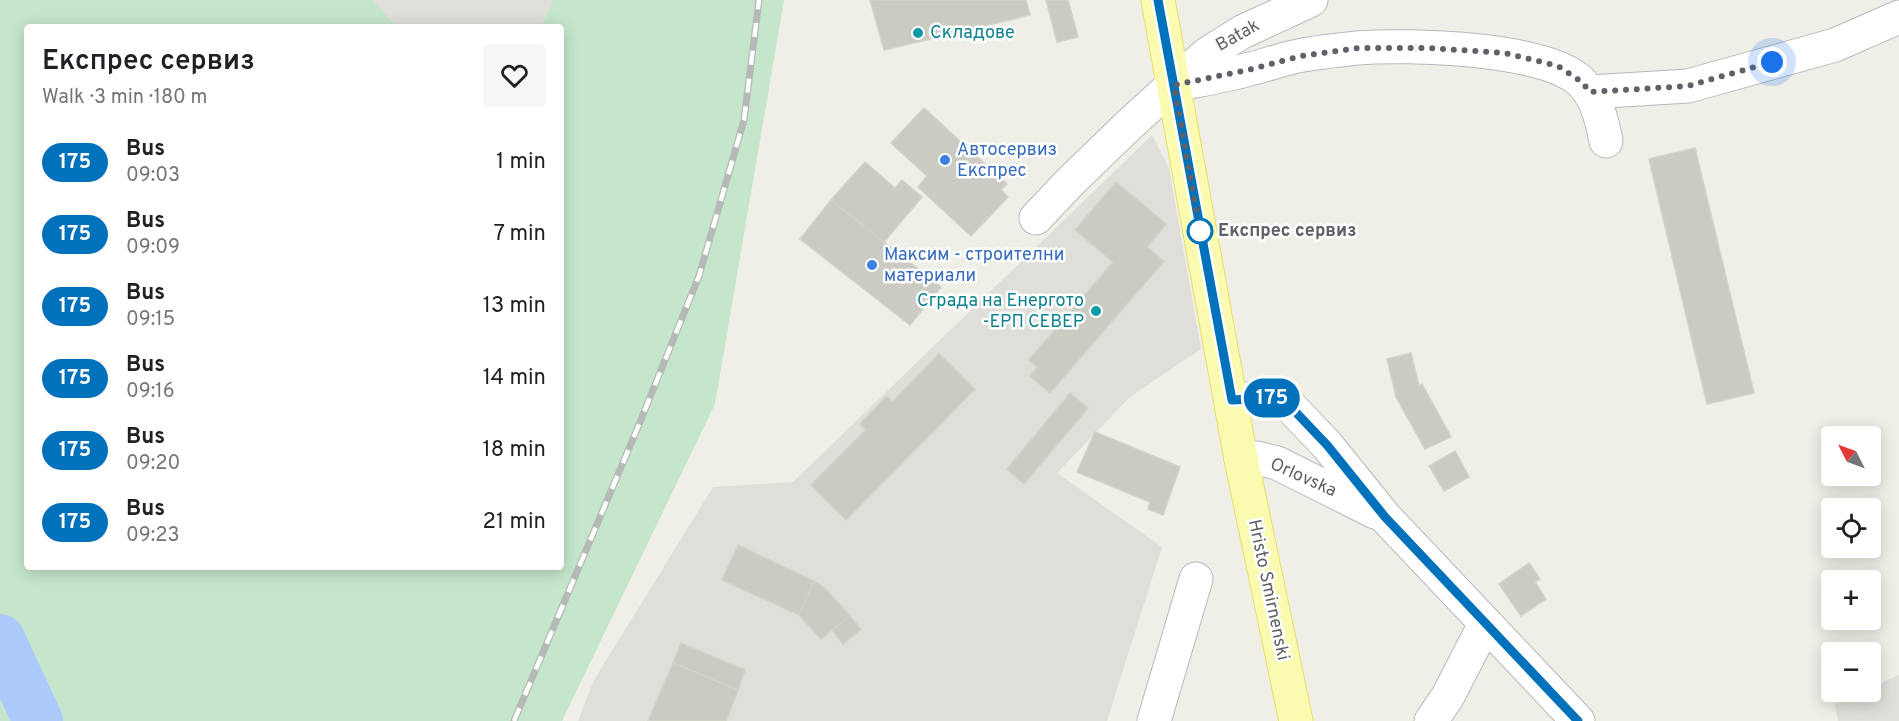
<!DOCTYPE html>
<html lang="en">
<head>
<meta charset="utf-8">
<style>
	:root { --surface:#fff; --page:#f6f6f6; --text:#202124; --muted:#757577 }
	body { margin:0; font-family:Overpass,sans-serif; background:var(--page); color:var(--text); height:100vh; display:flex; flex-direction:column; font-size:22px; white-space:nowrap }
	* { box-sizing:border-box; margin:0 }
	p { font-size:20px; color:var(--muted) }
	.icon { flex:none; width:33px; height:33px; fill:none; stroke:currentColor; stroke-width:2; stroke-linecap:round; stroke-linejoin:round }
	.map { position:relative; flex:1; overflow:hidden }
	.sheet { position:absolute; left:24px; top:24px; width:540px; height:546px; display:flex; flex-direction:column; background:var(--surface); border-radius:6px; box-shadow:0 3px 15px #0003 }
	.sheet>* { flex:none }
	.badge { padding:0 12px; border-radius:20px; font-size:21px; line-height:39px }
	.needle { width:39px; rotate:312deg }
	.fabs { position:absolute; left:1821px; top:426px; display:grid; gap:12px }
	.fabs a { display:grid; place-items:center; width:60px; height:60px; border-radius:6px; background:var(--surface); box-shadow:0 3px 15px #0003; font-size:30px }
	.you { position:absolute; width:30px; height:30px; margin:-15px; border:4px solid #fff; border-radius:50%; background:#1a73e8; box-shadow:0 0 0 9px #1a73e833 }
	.map>.badge { position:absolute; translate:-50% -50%; box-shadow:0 0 0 3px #fff }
	.round { display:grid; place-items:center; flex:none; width:63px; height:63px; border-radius:6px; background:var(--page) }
	.summary { display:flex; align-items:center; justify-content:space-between; height:102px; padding:0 18px }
	h1 { font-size:28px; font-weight:600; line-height:45px }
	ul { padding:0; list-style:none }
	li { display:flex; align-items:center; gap:18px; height:72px; padding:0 18px }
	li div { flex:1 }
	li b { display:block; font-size:22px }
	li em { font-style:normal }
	li .badge { min-width:66px; font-weight:700; text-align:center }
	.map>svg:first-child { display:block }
	.industrial { fill:#dfded9 }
	.green { fill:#c5e6cb }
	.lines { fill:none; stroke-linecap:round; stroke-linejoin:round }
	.river { stroke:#accafb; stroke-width:50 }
	.building { fill:#cbcac3; stroke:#d4d2c6; stroke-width:1.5 }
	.minor-casing { stroke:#b7b8bd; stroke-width:35 }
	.major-casing { stroke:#ebde65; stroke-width:35 }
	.minor { stroke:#fff; stroke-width:33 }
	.major { stroke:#fafbb1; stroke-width:33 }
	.rail-casing { stroke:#b7b8b8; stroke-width:7 }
	.rail { stroke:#fff; stroke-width:4.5; stroke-dasharray:14; stroke-linecap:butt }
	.line-casing { stroke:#fff; stroke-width:14 }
	.line { stroke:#0072bc; stroke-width:9 }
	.walk { stroke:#5e6167; stroke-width:6; stroke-dasharray:0 10.8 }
	.culture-dot { fill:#0f9aa8; stroke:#fff; stroke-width:2 }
	.shop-dot { fill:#3f7fe0; stroke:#fff; stroke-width:2 }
	.stop-dot { fill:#fff; stroke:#0072bc; stroke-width:3 }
	.labels { text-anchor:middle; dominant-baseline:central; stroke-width:5; stroke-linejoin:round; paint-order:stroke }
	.culture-label { font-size:18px; fill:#0d838f; stroke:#fff; text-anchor:start }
	.street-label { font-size:18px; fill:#5e6167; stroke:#fff }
	.shop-label { font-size:18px; fill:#366cbe; stroke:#fff; text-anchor:start }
	.stop-label { font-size:18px; font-weight:bold; fill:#5e6167; stroke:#fff; text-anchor:start }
</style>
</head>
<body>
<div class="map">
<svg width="1899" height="721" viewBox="0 0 1899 721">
	<rect width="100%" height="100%" fill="#f0efe7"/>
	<g class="industrial">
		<path d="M373,0h180l-12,27h-144z"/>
		<path d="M1152,135l17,33 32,181 -71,48 -73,76 105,74 -55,174h-529l16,-41 119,-193 80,-5z"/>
		<path d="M1899,675v46h-61l-3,-16 29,-13h6l1,-4z"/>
	</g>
	<path class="green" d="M0,0h373l24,27h-370v540h534v-540h-20l12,-27h231l-69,404 -153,317h-562z"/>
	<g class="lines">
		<path class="river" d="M0,639l38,82"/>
	</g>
	<g class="building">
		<path d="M870,0h156l4,15 -146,35z"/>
		<path d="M1046,0h22l10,37 -21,5z"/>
		<path d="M924,108l83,76 -6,6 7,7 -37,39 -53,-49 9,-11 -36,-33z"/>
		<path d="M1695,148l59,245 -47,11 -58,-245z"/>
		<path d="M865,162l30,26 7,-8 20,17 -38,45 -53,-42z"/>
		<path d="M1116,182l50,42 -19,23 17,14 -114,132 -20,-17 7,-9 -8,-7 84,-98 -38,-32z"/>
		<path d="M831,200l110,87 -31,38 -110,-86z"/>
		<path d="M1411,353l8,33 3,-2 29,53 -26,12 -29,-52 -9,-38z"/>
		<path d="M939,354l36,35 -129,131 -35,-35 55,-55 -6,-6 27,-28 5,6z"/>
		<path d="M1070,393l18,15 -64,76 -17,-15z"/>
		<path d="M1095,432l85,35 -17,48 -15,-6 2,-7 -73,-30z"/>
		<path d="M1455,451l14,26 -25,14 -15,-25z"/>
		<path d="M738,545l76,36 -15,34 -77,-35z"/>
		<path d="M1529,563l11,16 -5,3 11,17 -25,17 -22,-32z"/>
		<path d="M814,581l10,6 26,29 -29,23 -22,-24z"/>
		<path d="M850,616l11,13 -18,15 -11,-14z"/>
		<path d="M681,643l64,27 -7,20 -65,-27z"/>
		<path d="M673,663l65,27 -12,31h-78z"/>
	</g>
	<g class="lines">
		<g class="minor-casing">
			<g id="minor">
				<path d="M1174,85c25,-5 51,-9 76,-16 17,-4 35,-11 53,-14 17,-3 36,-5 54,-7 49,-4 191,-1 225,35 15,15 20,38 24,58"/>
				<path d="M1590,92l98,-6 147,-41 64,-28"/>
				<path d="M1036,218l34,-36 60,-58 77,-70 35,-22 69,-32"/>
				<path d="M1232,400l38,-2 16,4 41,43 58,72 193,204"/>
				<path d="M1241,459l16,-1 20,5 98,49"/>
				<path d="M1154,721l42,-142"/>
				<path d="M1431,721l17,-25 37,-72"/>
			</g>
		</g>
		<g class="major-casing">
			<path id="major" d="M1158,0l83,459 55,262"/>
		</g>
		<use href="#minor" class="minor"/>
		<use href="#major" class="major"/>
		<g class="rail-casing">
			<path id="rail" d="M514,721l124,-294 61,-151 45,-156 15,-120"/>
		</g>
		<use href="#rail" class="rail"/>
	</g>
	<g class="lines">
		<g class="line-casing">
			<path id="line" d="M1158,0l74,400 38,-2 16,4 41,43 58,72 193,204"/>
		</g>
		<use href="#line" class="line"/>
		<path class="walk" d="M1200,231l-26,-146 74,-15 53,-14 57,-8h70l77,5 53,13 24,16 8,10 98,-6 84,-24"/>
	</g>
	<g class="culture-dot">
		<circle cx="918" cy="33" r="6"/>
		<circle cx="1096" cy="311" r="6"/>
	</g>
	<g class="shop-dot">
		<circle cx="945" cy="160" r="6"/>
		<circle cx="872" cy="265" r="6"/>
	</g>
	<circle class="stop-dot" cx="1200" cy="231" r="12"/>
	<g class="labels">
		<g class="culture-label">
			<text x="930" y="33">Складове</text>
			<text x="1084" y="301" text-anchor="end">Сграда на Енергото<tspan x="1084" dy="21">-ЕРП СЕВЕР</tspan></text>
		</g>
		<g class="street-label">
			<text transform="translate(1238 36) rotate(-29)">Batak</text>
			<text transform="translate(1303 478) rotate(24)">Orlovska</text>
			<text transform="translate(1268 590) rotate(78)">Hristo Smirnenski</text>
		</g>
		<g class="shop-label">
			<text x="957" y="150">Автосервиз<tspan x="957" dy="21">Експрес</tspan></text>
			<text x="884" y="255">Максим - строителни<tspan x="884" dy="21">материали</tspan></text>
		</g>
		<g class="stop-label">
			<text x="1218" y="231">Експрес сервиз</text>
		</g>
	</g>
</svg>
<div class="fabs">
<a><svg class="needle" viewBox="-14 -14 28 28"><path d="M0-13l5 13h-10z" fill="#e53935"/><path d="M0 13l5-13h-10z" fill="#757577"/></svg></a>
<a><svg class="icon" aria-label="locate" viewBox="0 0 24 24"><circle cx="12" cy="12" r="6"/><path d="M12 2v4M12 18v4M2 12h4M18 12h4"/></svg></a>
<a>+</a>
<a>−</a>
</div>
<div class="you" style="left:1772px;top:62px"></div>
<b class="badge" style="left:1272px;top:398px;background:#0072bc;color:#fff">175</b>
<section class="sheet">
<div class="summary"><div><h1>Експрес сервиз</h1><p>Walk · 3 min · 180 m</p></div><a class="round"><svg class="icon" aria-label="heart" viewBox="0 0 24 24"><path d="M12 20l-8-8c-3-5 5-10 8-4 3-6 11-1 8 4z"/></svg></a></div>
<ul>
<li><span class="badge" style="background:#0072bc;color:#fff">175</span><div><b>Bus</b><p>09:03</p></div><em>1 min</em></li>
<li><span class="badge" style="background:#0072bc;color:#fff">175</span><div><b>Bus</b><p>09:09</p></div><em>7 min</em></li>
<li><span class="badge" style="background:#0072bc;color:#fff">175</span><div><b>Bus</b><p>09:15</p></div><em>13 min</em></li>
<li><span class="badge" style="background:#0072bc;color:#fff">175</span><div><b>Bus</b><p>09:16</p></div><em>14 min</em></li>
<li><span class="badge" style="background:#0072bc;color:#fff">175</span><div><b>Bus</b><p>09:20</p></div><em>18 min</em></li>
<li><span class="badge" style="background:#0072bc;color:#fff">175</span><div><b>Bus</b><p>09:23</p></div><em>21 min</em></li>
</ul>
</section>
</div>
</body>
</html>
